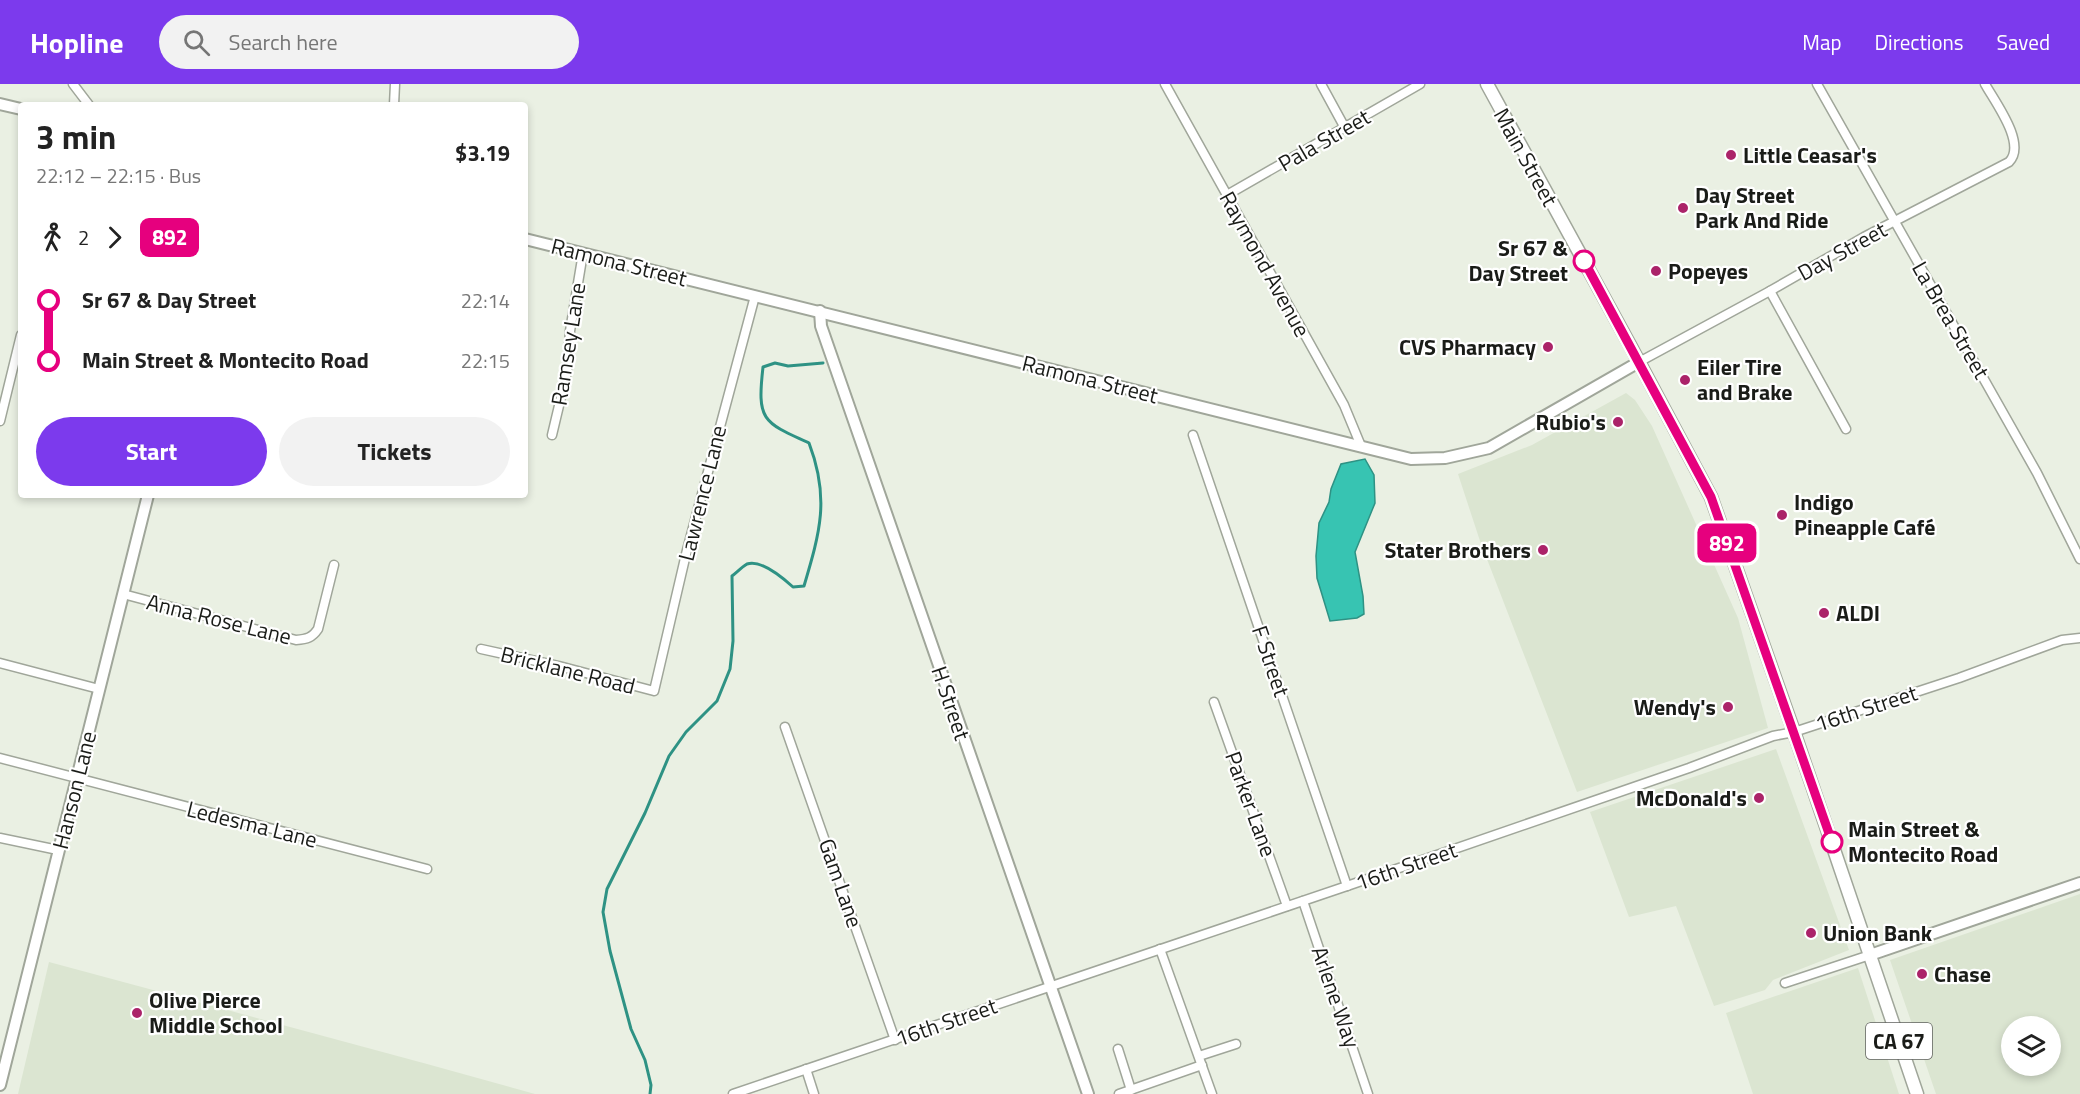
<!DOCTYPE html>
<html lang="en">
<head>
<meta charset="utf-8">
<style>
	:root { --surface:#fff; --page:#f2f2f2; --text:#222; --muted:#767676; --accent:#7c3aed }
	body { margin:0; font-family:"Titillium Web",sans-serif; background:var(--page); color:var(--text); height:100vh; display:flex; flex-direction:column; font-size:22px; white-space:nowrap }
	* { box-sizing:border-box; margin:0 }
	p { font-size:20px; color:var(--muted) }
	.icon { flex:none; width:33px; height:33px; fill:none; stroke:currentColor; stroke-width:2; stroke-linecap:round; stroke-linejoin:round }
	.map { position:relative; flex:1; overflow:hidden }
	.panel { position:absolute; left:18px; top:18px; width:510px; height:396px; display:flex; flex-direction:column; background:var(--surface); border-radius:6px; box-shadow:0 3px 9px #0003 }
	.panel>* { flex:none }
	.badge { padding:0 12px; border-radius:9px; font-size:21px; line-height:39px }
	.tools { position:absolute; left:2001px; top:932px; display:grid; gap:12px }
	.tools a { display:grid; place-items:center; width:60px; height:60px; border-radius:50%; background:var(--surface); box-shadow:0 3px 9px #0003; font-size:30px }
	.map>.badge { position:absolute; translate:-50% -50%; box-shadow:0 0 0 3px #fff }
	.legs { display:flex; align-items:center; gap:9px; height:66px; padding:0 18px; font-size:20px }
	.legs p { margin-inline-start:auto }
	.headline { display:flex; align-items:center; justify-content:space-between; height:102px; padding:0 18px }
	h1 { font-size:33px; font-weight:700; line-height:45px }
	.cta { display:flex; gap:12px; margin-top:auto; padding:12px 18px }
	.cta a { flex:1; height:69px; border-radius:36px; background:var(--accent); color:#fff; font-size:24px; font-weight:700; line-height:69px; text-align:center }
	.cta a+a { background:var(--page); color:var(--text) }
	ul { padding:0 18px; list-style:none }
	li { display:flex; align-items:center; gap:21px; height:60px; font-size:22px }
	li i { display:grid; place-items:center; width:9px; height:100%; margin:0 8px; background:currentColor }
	li i::after { content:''; width:15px; height:15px; margin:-8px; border:4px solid; border-radius:50%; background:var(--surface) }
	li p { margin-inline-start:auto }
	li:first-child i { background:linear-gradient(#0000 50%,currentColor 0) }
	li:last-child i { background:linear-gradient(currentColor 50%,#0000 0) }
	header { display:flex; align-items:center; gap:36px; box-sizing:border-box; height:84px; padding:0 30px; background:var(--accent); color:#fff }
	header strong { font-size:28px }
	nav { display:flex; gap:33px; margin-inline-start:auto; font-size:21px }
	.search { width:420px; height:54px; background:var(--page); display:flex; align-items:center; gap:15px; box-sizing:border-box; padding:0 21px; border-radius:33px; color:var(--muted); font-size:22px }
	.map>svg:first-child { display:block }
	.built { fill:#dbe5d1; fill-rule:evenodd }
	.water { fill:#37c4b2; stroke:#2e9284; stroke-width:1.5 }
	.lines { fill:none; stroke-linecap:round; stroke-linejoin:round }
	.stream { stroke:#2e9284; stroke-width:3 }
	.minor-casing { stroke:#a0a69a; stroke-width:11 }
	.tertiary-casing { stroke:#a0a69a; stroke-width:14 }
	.secondary-casing { stroke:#a0a69a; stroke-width:14 }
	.primary-casing { stroke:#a0a69a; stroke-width:15 }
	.minor { stroke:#fff; stroke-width:8 }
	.tertiary { stroke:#fff; stroke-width:10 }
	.secondary { stroke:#fff; stroke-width:10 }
	.primary { stroke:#fff; stroke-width:12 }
	.line-1-casing { stroke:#fff; stroke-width:14 }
	.line-1 { stroke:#e6007e; stroke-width:9 }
	.poi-dot { fill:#ab2369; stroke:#fff; stroke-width:2 }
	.stop-1-dot { fill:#fff; stroke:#e6007e; stroke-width:3 }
	.labels { text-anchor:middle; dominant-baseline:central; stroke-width:4.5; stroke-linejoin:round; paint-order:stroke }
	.shield { fill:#fff; stroke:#5f605d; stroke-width:1.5 }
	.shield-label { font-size:21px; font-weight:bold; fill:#1a1c18 }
	.street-label { font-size:22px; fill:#1a1c18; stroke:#fff }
	.poi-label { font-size:22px; font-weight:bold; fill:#1a1c18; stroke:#fff; text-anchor:start }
	.stop-label { font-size:22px; font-weight:bold; fill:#1a1c18; stroke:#fff; text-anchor:end }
</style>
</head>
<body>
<header>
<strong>Hopline</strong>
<div class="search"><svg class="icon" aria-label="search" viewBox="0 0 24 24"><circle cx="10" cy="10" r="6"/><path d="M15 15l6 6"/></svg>Search here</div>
<nav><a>Map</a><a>Directions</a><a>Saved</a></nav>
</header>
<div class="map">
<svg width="2080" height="1010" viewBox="0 0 2080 1010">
	<rect width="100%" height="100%" fill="#eaf0e3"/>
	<g class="built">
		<path d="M1626,309l9,7 17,26 86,192 30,110 -191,64 -97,-251 -22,-67 74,-29z"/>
		<path d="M1776,665l73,201 -76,30 -8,10 -51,16 -38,-100 -47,11 -39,-105z"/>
		<path d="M2080,810v200h-144l-46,-134zM2012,942h38v39h-38z"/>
		<path d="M49,878l378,102 108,30h-517z"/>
		<path d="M1858,884l41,126h-146l-27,-81z"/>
	</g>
	<path class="water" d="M1365,375l9,16 1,28 -20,49 8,44 1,18 -7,4 -27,3 -13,-43 -1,-22 3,-33 10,-21 2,-13 10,-25z"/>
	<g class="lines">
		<path class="stream" d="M650,1010l1,-9 -6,-25 -14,-31 -21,-78 -7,-39 4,-23 38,-76 24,-57 17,-24 31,-31 13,-32 3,-28 -1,-65c5,-4 10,-9 15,-12 14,-5 36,14 46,23l11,-1c16,-54 26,-88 5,-143 -47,-21 -52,-23 -46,-76l12,-4 13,3 35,-3"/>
		<g class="minor-casing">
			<g id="minor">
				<path d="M73,0l16,21"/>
				<path d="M1165,0l179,321 17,41"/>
				<path d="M1321,0l24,44"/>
				<path d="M1817,0l220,389 43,86"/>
				<path d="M394,21l1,-21"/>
				<path d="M1227,111l193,-111"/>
				<path d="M1770,207l76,138"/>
				<path d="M1639,278l131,-71 94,-54 145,-75c18,-18 -14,-60 -24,-78"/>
				<path d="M0,337l21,-86"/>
				<path d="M552,351l15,-63 3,-41 13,-78"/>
				<path d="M1193,351l154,451"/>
				<path d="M123,510l173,46c11,-1 16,-2 22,-11l16,-64"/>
				<path d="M481,565l78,17 95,25 32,-137 69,-258"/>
				<path d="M0,579l99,26"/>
				<path d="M1214,618l73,204"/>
				<path d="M785,643l110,313"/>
				<path d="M0,674l427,111"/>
				<path d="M0,754l58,12"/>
				<path d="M1303,817l65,193"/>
				<path d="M1160,865l52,145"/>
				<path d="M1785,899l85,-28"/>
				<path d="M1118,965l13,41"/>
				<path d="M1199,972l37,-12"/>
				<path d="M806,985l8,25"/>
				<path d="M733,1010l614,-208 342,-118 84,-32 21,-4 165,-54 103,-38 18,-2"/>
				<path d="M1119,1010l83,-29"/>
			</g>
		</g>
		<g class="tertiary-casing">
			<g id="tertiary">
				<path d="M0,20l21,5"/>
				<path d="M820,227l1,15 267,768"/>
				<path d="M1870,871l210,-72"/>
			</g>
		</g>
		<g class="secondary-casing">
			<g id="secondary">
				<path d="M525,155l886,220 34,-1 44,-10 150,-86"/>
				<path d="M0,1001l148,-590"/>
			</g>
		</g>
		<g class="primary-casing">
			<path id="primary" d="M1487,0l144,263 80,150 83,235 123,362"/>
		</g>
		<use href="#minor" class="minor"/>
		<use href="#tertiary" class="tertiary"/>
		<use href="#secondary" class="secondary"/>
		<use href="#primary" class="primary"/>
	</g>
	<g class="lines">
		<g class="line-1-casing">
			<path id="line-1" d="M1584,177l127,236 121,345"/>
		</g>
		<use href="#line-1" class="line-1"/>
	</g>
	<g class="poi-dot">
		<circle cx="1731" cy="71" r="6"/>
		<circle cx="1683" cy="124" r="6"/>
		<circle cx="1656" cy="187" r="6"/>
		<circle cx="1548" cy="263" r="6"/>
		<circle cx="1685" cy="296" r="6"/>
		<circle cx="1618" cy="338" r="6"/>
		<circle cx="1782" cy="431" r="6"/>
		<circle cx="1543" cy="466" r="6"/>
		<circle cx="1824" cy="529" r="6"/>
		<circle cx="1728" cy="623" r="6"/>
		<circle cx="1759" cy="714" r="6"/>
		<circle cx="1811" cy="849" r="6"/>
		<circle cx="1922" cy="890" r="6"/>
		<circle cx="137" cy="929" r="6"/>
	</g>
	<g class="stop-1-dot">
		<circle cx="1584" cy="177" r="10"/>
		<circle cx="1832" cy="758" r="10"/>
	</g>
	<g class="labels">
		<rect class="shield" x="1866" y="939" width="66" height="36" rx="4.5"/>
		<g class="shield-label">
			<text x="1899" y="957">CA 67</text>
		</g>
		<g class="street-label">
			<text transform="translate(1324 56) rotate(-30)">Pala Street</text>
			<text transform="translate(1526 73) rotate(61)">Main Street</text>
			<text transform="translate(1842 167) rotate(-29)">Day Street</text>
			<text transform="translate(619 178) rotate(14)">Ramona Street</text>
			<text transform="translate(1265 180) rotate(61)">Raymond Avenue</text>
			<text transform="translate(1951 236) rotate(60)">La Brea Street</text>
			<text transform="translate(568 260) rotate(-81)">Ramsey Lane</text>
			<text transform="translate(1090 295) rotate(14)">Ramona Street</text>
			<text transform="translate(702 409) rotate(-76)">Lawrence Lane</text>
			<text transform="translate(219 535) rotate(14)">Anna Rose Lane</text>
			<text transform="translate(1271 577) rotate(71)">F Street</text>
			<text transform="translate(568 586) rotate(14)">Bricklane Road</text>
			<text transform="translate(951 619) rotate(71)">H Street</text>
			<text transform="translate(1866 624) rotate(-18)">16th Street</text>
			<text transform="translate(74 706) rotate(-76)">Hanson Lane</text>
			<text transform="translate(1251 720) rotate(70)">Parker Lane</text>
			<text transform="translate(252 740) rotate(14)">Ledesma Lane</text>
			<text transform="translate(1406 782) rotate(-19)">16th Street</text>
			<text transform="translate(841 799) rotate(71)">Gam Lane</text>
			<text transform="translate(1336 913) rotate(71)">Arlene Way</text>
			<text transform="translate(946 938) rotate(-19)">16th Street</text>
		</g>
		<g class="poi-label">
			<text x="1743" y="71">Little Ceasar's</text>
			<text x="1695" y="111">Day Street<tspan x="1695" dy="25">Park And Ride</tspan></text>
			<text x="1668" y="187">Popeyes</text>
			<text x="1536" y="263" text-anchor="end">CVS Pharmacy</text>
			<text x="1697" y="283">Eiler Tire<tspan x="1697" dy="25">and Brake</tspan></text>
			<text x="1606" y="338" text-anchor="end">Rubio's</text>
			<text x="1794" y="418">Indigo<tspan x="1794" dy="25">Pineapple Café</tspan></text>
			<text x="1531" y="466" text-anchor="end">Stater Brothers</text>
			<text x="1836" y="529">ALDI</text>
			<text x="1716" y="623" text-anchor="end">Wendy's</text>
			<text x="1747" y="714" text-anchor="end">McDonald's</text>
			<text x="1823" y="849">Union Bank</text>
			<text x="1934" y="890">Chase</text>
			<text x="149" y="916">Olive Pierce<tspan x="149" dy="25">Middle School</tspan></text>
		</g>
		<g class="stop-label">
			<text x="1568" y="164">Sr 67 &amp;<tspan x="1568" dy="25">Day Street</tspan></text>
			<text x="1848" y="745" text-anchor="start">Main Street &amp;<tspan x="1848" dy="25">Montecito Road</tspan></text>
		</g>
	</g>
</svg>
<div class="tools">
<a><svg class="icon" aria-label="layers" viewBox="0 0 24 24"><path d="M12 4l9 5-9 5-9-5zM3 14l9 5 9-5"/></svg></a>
</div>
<b class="badge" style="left:1727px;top:459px;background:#e6007e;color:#fff">892</b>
<section class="panel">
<div class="headline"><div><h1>3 min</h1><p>22:12 – 22:15 · Bus</p></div><b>$3.19</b></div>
<div class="legs"><svg class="icon" aria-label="walk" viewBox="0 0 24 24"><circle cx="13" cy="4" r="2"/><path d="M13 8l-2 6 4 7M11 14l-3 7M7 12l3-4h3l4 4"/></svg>2<svg class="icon" aria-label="forward" viewBox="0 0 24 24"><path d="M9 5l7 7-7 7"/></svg><b class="badge" style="background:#e6007e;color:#fff">892</b></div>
<ul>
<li><i style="color:#e6007e"></i><b>Sr 67 &amp; Day Street</b><p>22:14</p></li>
<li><i style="color:#e6007e"></i><b>Main Street &amp; Montecito Road</b><p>22:15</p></li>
</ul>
<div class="cta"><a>Start</a><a>Tickets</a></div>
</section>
</div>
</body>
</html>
